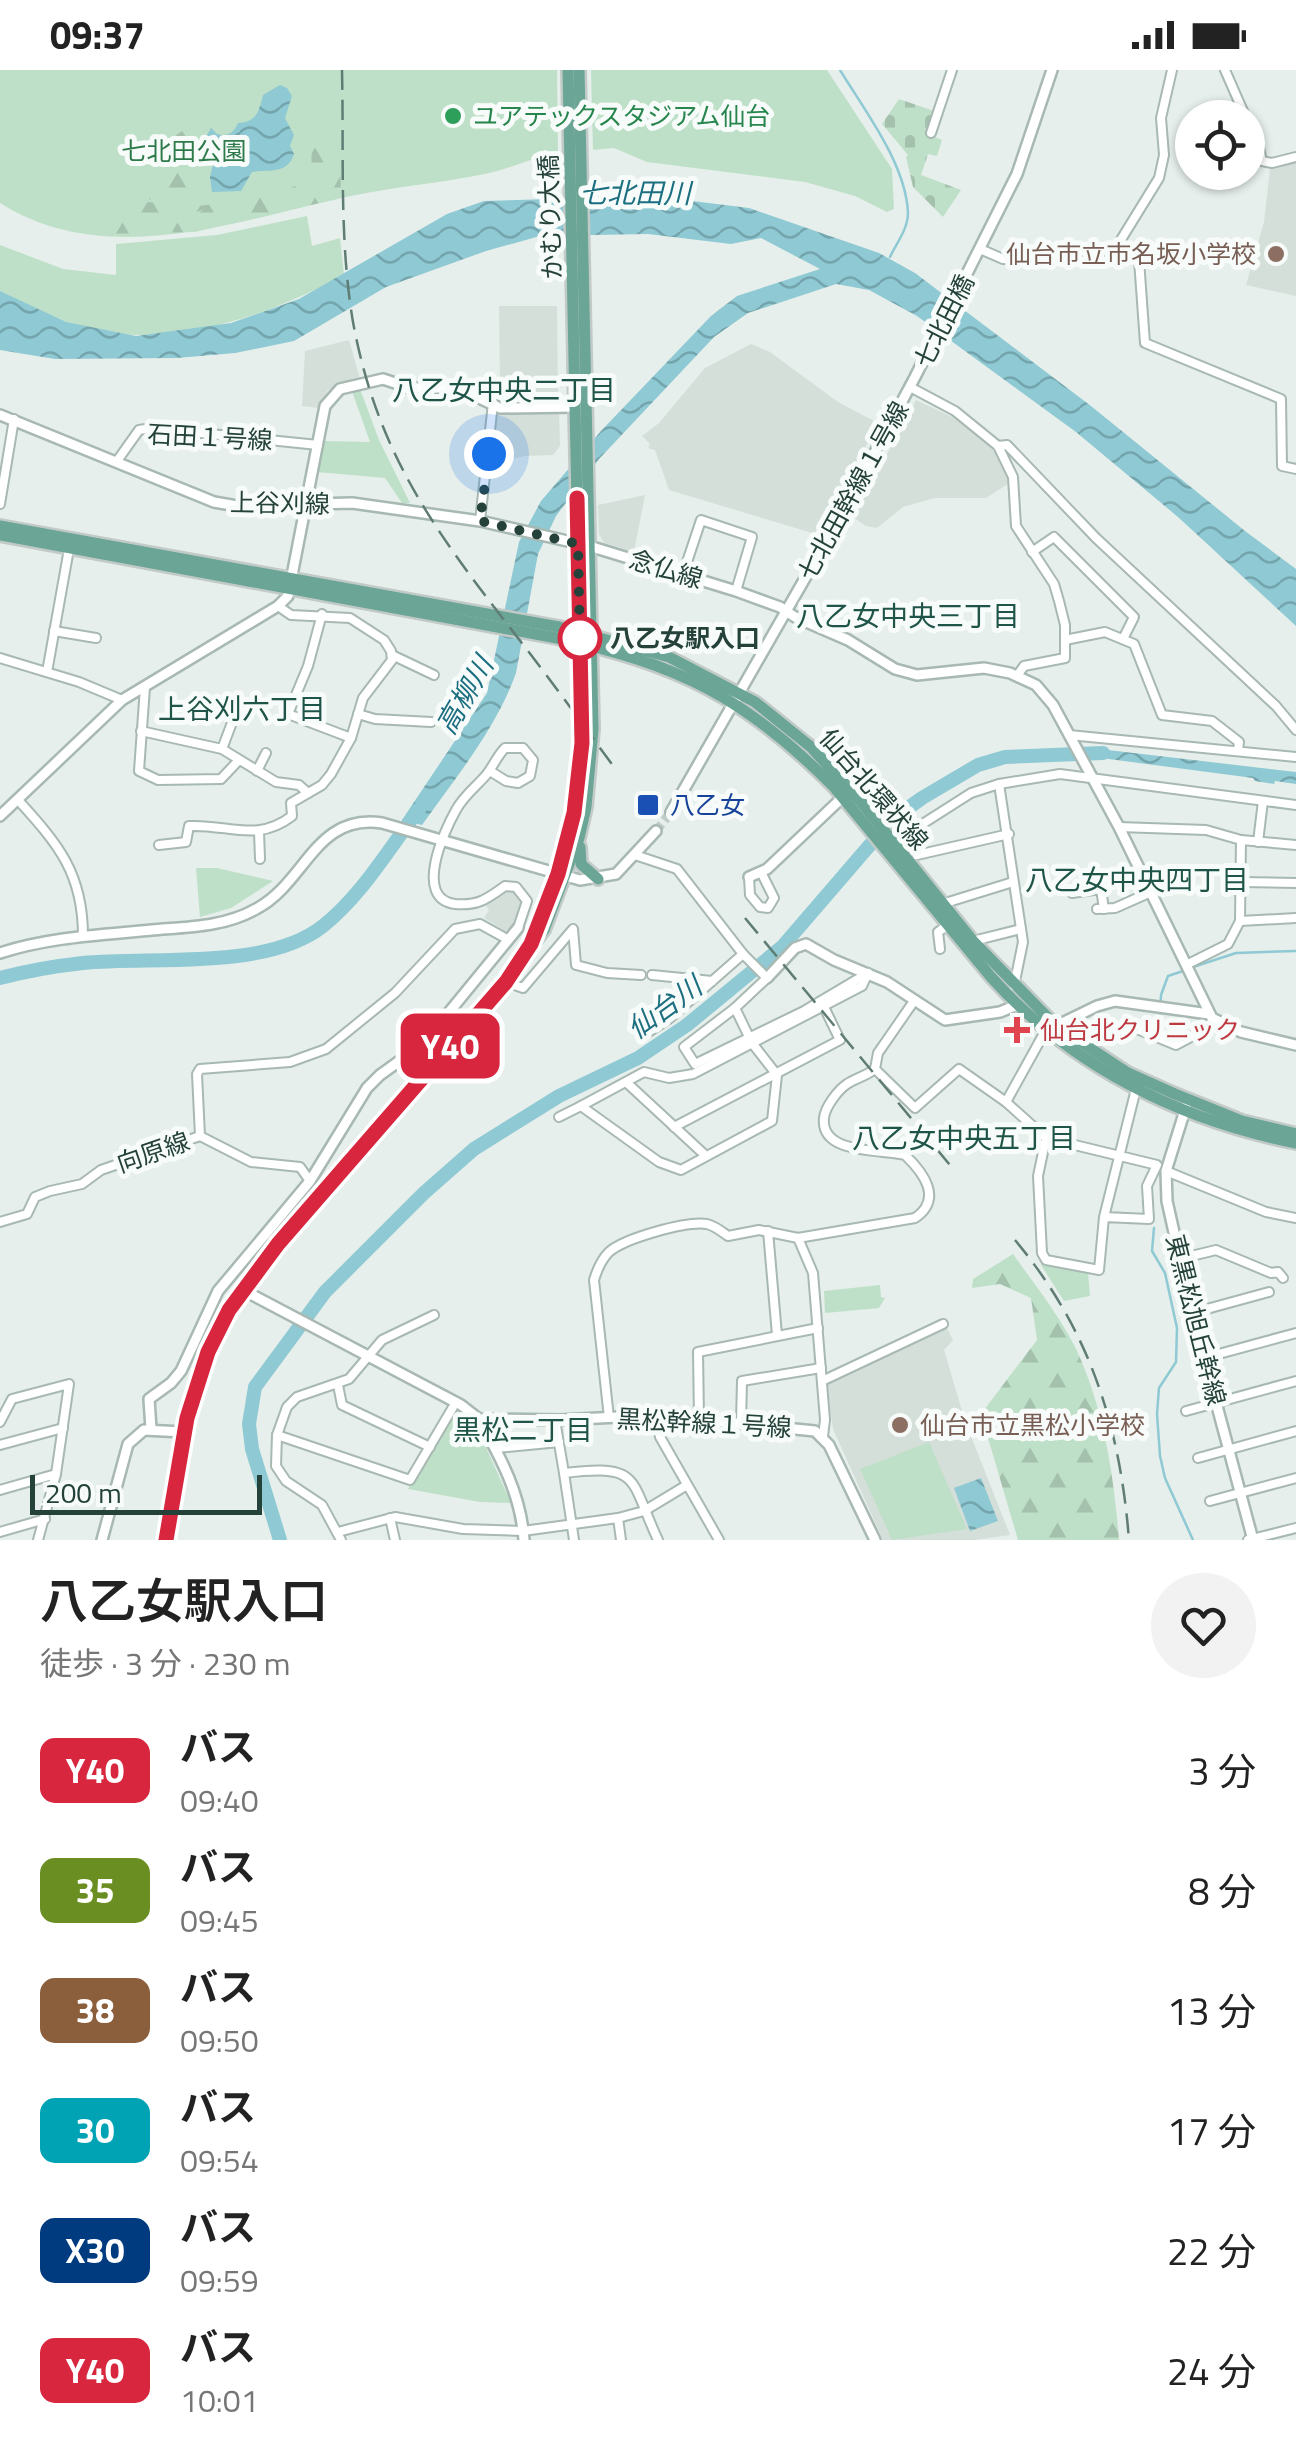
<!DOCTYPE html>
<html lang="ja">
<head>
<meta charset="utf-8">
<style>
	:root { --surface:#fff; --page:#f2f2f2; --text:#222; --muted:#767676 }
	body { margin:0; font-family:"Titillium Web","Noto Sans JP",sans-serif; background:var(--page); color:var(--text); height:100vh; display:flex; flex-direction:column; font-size:38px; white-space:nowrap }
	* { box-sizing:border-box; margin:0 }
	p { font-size:32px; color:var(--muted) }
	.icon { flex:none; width:55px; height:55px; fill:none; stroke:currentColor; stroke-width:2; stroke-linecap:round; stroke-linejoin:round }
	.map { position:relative; height:1470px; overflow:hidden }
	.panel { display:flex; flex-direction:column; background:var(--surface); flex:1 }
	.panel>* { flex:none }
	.badge { padding:0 20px; border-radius:15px; font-size:35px; line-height:65px }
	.buttons { position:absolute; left:1175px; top:30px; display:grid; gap:20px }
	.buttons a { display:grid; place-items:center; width:90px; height:90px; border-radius:50%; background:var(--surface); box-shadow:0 2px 8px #0004; font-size:50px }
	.scale { position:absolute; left:30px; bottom:25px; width:232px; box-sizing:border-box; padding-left:10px; border:5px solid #24423a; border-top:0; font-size:28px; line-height:35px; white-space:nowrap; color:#24423a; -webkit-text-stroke:8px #f7fbf9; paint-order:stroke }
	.you { position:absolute; width:50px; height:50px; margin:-25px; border:8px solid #fff; border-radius:50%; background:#1a73e8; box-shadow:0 0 0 15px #1a73e833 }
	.map>.badge { position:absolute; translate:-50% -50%; box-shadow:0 0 0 5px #fff }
	.round { display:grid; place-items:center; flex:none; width:105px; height:105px; border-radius:52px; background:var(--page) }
	.head { display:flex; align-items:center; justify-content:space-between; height:170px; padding:0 40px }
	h1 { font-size:48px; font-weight:600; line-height:75px }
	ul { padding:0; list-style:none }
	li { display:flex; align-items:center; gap:30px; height:120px; padding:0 40px }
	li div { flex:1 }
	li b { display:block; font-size:38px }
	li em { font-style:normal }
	li .badge { min-width:110px; font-weight:700; text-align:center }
	.status { display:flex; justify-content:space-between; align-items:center; height:70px; padding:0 50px; background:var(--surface); direction:ltr }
	.status svg { height:28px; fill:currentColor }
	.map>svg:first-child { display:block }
	.built { fill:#d4dfda }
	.green { fill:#bfe0c8 }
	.forest { fill:url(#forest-firs) }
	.cemetery { fill:url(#cemetery-stones) }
	.water { fill:url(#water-waves) }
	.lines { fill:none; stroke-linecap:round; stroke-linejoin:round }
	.stream { stroke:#8ec9d4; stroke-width:2.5 }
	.river { stroke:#8ec9d4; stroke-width:14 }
	.tertiary-tunnel { stroke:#bfccc8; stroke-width:9; stroke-dasharray:9 4.5; stroke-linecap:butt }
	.minor-casing { stroke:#a8b8b2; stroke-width:12 }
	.tertiary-casing { stroke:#a8b8b2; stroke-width:14 }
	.primary-casing { stroke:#c2cac8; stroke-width:16 }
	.minor { stroke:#fff; stroke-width:8 }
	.tertiary { stroke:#fff; stroke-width:9 }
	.primary { stroke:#6aa596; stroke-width:11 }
	.rail { stroke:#5f7d75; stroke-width:2.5; stroke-dasharray:20 10; stroke-linecap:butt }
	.line-casing { stroke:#fff; stroke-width:22 }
	.line { stroke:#d7263d; stroke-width:15 }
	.walk { stroke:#24423a; stroke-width:10; stroke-dasharray:0 18 }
	.leisure-dot { fill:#2e9e5b; stroke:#f7fbf9; stroke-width:4 }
	.education-dot { fill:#8d6e63; stroke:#f7fbf9; stroke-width:4 }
	.stop-dot { fill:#fff; stroke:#d7263d; stroke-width:5 }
	.transit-dot { fill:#1a4fb4; stroke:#f7fbf9; stroke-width:4 }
	.health-dot { fill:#e0444e; stroke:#f7fbf9; stroke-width:4 }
	.labels { text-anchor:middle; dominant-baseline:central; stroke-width:10; stroke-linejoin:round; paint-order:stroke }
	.leisure-label { font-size:25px; fill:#27864d; stroke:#f7fbf9; text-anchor:start }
	.park-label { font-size:25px; fill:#2d7a4b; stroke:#f7fbf9 }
	.street-label { font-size:25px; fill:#24423a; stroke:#f7fbf9 }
	.education-label { font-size:25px; fill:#785e54; stroke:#f7fbf9; text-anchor:end }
	.stop-label { font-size:25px; font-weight:bold; fill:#24423a; stroke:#f7fbf9; text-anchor:start }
	.transit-label { font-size:25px; fill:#164399; stroke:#f7fbf9; text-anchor:start }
	.health-label { font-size:25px; fill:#be3a42; stroke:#f7fbf9; text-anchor:start }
	.water-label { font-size:28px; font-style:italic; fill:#1c6f80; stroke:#f7fbf9 }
	.neighbourhood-label { font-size:28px; fill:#1f5548; stroke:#f7fbf9 }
</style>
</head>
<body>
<div class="status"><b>09:37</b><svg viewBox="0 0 49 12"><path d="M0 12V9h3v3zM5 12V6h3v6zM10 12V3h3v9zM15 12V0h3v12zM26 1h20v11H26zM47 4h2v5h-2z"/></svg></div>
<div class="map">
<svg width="1296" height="1470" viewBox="0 0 1296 1470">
	<defs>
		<pattern id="forest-firs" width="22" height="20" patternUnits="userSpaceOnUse" patternTransform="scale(2.5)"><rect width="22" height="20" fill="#bfe0c8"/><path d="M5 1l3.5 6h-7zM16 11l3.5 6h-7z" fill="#a4c1ad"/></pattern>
		<pattern id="cemetery-stones" width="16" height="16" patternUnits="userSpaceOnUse" patternTransform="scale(2.5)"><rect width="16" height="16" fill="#bfe0c8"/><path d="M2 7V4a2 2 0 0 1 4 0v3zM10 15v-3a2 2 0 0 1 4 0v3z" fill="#a4c1ad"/></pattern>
		<pattern id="water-waves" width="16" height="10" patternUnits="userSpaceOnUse" patternTransform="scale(2.5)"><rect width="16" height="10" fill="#8ec9d4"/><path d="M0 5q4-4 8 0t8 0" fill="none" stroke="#74a5ad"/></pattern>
	</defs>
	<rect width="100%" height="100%" fill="#e6efeb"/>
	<g class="built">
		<path d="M1296,93v133l-50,-11 18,-63 6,-53z"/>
		<path d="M499,236h58l1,93 -56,1v-7l-6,-1v-7l4,-1z"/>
		<path d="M349,270l11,39 -32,11 -9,18 -17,-2 3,-55z"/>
		<path d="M751,274l19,8 68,50 40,21 -59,112 -150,-45 -14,-40 -7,-2 2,-4 -8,-8 17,-13 46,-55z"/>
		<path d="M916,330l38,18 26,18 16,18 15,28 -25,16h-51l-32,9 -26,21 -11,-2 -13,-9z"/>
		<path d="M559,340l1,36 -7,9 -28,1 -34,8 4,-53z"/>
		<path d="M645,425l-11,57 -30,-9 -5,-9 -1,-29z"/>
		<path d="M507,820l9,1 8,11 -7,20 -12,9 -21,-13 5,-8 -4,-5z"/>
		<path d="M942,1248l11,22 -9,10 21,71 45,114 -35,5h-92l-50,-111 -8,-55z"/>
	</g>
	<g class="green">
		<path d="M0,0h557l1,84c-26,3 -48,15 -73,20 -43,9 -86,12 -129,21 -113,23 -247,77 -356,8z"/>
		<path d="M591,0h236l65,99 2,40 -7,3 -32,-16 -50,-14 -158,-20 -33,-14 -21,2z"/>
		<path d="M307,146l5,30 28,-8 4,37c-81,44 -191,81 -281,46 -22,-8 -42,-20 -63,-30v-46l63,24 53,6v-31l101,-9z"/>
		<path d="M360,319l19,51 31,63h-8l-17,-25 -68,-6 5,-31 48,1 -18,-51z"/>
		<path d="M196,798h21l56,13 -42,27 -31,9z"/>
		<path d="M1044,1191l44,12 2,23 -26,5 -23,-36z"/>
		<path d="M880,1215l1,12 4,1 -6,10 -54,5 -1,-22z"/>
		<path d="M455,1340l29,33 27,60 -31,-1 -72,-13z"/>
		<path d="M929,1372l38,87 -75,11 -32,-71z"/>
	</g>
	<g class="forest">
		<path d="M182,61l11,11 11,-2c10,15 12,19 6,37l9,13h6l-1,7 -20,-1 -19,8 -17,-6 -13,-9 -23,-4c-4,-17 10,-29 25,-35l5,8 5,-2 -5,-10z"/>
		<path d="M313,77l27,11 1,40 -146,34 -94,2v-6c16,-3 28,-8 32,-25l25,-1 13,10 24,4 9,-7c-25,12 -26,-3 -46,-9 -7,-2 -18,0 -25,1l3,-8h17l29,15 49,-6v-5c21,-1 72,-3 79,-26 3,-8 0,-16 3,-24z"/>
		<path d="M1013,1184c22,31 47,62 64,97 27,59 37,125 42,189h-101l-37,-126 56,-74 -6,-42 -31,-14 -28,4 1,-9z"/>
	</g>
	<path class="cemetery" d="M899,29l35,12 -6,23 14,6 -5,16 -9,-2 -7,21 40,15 -18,27 -30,-30 -7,-30 2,-2 -26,-31z"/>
	<g class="water">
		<path d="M280,15l7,3 5,8 -7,22 9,17 -4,11 4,8c-7,21 -24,15 -42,18l-11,19 -29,1 -2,-15 5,-21 -11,-16 7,-12 6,6c10,3 17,-1 21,-11 19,-1 21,-12 25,-28z"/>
		<path d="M652,126l97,12 130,45 36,20 176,133 154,125 51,38v57l-118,-109 -102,-85 -159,-116 -48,-26 -33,-6 -88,29 -34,24 -115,122 -43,57 -18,38 -22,119c-20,56 -60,104 -94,152l-20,-5 85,-127 32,-151 22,-41 60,-70 110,-115 26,-20 83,-27 -59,-31 -30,6 -83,-10 -108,2 -54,15 -100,36 -92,54 -59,12 -58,5 -122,1 -55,-9v-59l66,31 70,14 95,-13 68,-24 148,-85 37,-13z"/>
		<path d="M1082,677l214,25v12l-21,-3 -1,3 -19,-3 -2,-3 -167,-22z"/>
		<path d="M981,1408l17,43 -28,10 -16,-43z"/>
	</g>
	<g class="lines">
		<g class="stream">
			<path d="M840,0c25,41 66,94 68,143 0,16 -12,31 -18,44"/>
			<path d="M1190,898l46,-15 60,-2"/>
			<path d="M1149,957l11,-9 1,-23 7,-19 15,-5"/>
			<path d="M1154,1158l-2,23 13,22 12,55 -1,34 -17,26 -2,26 3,42 5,22 28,62"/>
		</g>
		<g class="river">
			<path d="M0,908c27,-7 55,-12 83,-15 70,-7 183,8 240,-37 40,-32 66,-78 97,-118"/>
			<path d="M280,1470l-28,-91 -3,-25 6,-37 70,-95 99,-99 50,-44 85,-53 79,-38 49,-33 95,-78 87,-101 35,-35 18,-13 56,-33 27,-8 98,-4"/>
		</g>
		<path class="tertiary-tunnel" d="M656,761l15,-19"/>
		<g class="minor-casing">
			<g id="minor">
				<path d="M1225,0l21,48"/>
				<path d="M1248,49l8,15 6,27 10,2 24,-6"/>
				<path d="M931,63l21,-63"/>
				<path d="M980,179l23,10 16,1 70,-10 25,1 45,-73 5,-23 -3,-37 11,-48"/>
				<path d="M1114,181l25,9 6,83 136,56 1,67 14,3"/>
				<path d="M910,317l45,24 43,35 15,31 3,49 38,58 5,17 6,24v33l-41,8 -7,10"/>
				<path d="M998,376l9,-1 89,93 180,168 20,24"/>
				<path d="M117,391l22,-31 13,-2 166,17"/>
				<path d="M0,434l14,-85"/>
				<path d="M480,451l13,-118"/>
				<path d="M1032,482l22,-15 80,80 -11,22"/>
				<path d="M683,504l18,-54 51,17 -16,54"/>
				<path d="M322,544l-14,52 -20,48 63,24"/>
				<path d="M54,561l42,7"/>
				<path d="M1065,570l40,-8 29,12 28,71 50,6 27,21 -1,8"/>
				<path d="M392,585l42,20"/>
				<path d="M0,588l79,24 43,18"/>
				<path d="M47,602l22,-123"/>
				<path d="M145,617l-6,84 19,9 63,-1 18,-19"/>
				<path d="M358,644l17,5 56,3"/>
				<path d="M141,661l81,18 54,33 23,3 9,8"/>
				<path d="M1069,665l227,22"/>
				<path d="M222,679l14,-37"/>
				<path d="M257,701l9,-18"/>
				<path d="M490,701l16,10 12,2 12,-7 3,-16 -10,-12h-18c-8,8 -11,17 -18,26 -10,12 -23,21 -31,36 -12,21 -43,89 -1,94 23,2 32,-5 50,-18l11,1 11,14 -9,27"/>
				<path d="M999,714l61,-10 236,31"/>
				<path d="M18,730c40,44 65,73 65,136"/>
				<path d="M1119,757l87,3 35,10 -1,81 -12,23 -42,21"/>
				<path d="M259,762l1,27"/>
				<path d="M1009,764l-92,21 -4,-25 58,-37 28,-9 24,158 -9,44"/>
				<path d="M1241,770l55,5"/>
				<path d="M1258,772l5,-41"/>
				<path d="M159,775l27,-3 3,-16c40,-2 68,17 103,-10l-1,-13 31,-18 9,-11 20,-36 12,-40 29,-38 -1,-9 -7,-11 -34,-22 -59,-3 -13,-9"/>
				<path d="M635,785l42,14 66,85 24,24 -32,30 17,35 25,32 -5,46 -91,49 -22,-8 -78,-56 63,-34 25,6 24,-4 169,-88 6,-13"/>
				<path d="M749,807l1,18 10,12 8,1 6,-10 -13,-26"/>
				<path d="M1240,812l56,1"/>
				<path d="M1072,823l29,-4 3,20"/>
				<path d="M942,834l71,-22"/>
				<path d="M1097,839l18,-1 36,-16"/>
				<path d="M1240,851l56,-3"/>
				<path d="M973,871l48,-12"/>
				<path d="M940,879l-2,-17 10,-7"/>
				<path d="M652,905l60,6"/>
				<path d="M506,912l17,6 50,-59 3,36 31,8 34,2"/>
				<path d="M914,931l-36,52 -3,16 40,39 44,-39 47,33 40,36"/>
				<path d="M735,938l-51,39 11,17 109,-53 64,-38"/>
				<path d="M1137,959l39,16 41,-22"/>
				<path d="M647,963l23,-15 73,-64"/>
				<path d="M626,1012l80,74"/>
				<path d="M1006,1032l36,-65 8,-7"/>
				<path d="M559,1047l22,-11"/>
				<path d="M674,1057l166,-87 -16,-33"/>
				<path d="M200,1066l-3,-62 3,-5 90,-7 36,-13 69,-56 60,-64 25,-5 27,15"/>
				<path d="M1166,1101l100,41 30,6"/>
				<path d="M1104,1147l45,2 -2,-33 10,-21 -111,-27 -8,38 4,77 4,7 53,10 5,-53 32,-128"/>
				<path d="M0,1152l27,-8 8,-17 15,-6 32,-7 19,-14 99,-34 51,26 49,5 10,14"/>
				<path d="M768,1161l9,104"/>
				<path d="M798,1168l15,35 12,147 -2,16"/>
				<path d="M1179,1189l37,-9 55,23 7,-1 5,6"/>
				<path d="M1192,1243l77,-21"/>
				<path d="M1204,1288l92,-25"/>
				<path d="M822,1311l121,-57"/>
				<path d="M338,1315l4,20 88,42"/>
				<path d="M1186,1341l110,-30"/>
				<path d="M656,1345l4,22 59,103"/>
				<path d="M609,1348l-15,-138c3,-10 7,-20 15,-28 16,-14 77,-31 98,-28 8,2 14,7 21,12l31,-6 39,8 117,-20c28,-19 9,-45 -10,-63 -23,-6 -85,0 -81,-37 1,-11 14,-28 23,-34 9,-6 19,-8 28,-15"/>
				<path d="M699,1349l-1,-67 120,-24"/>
				<path d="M555,1350l9,53"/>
				<path d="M0,1352l12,-23 57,-15 -13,90 -18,66"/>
				<path d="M741,1352l1,-41 79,-13"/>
				<path d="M277,1365l133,45 46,-78"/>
				<path d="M0,1375l63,-17"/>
				<path d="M496,1378l63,-6"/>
				<path d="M1198,1388l98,-27"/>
				<path d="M0,1420l56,-16"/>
				<path d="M1210,1431l86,-23"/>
				<path d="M390,1448l5,22"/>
				<path d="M618,1448l3,22"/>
				<path d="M0,1462l45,-13"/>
				<path d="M338,1462l57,-15 68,12 60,2 95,-13 26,-7 43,-26"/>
				<path d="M341,1470l-19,-35 -36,-24 -10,-15 1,-31 10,-28 10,-10 52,-18 33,-39 52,-25"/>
				<path d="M574,1470l-10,-67c78,-9 65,5 94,67"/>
				<path d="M1248,1470l48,-12"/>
			</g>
		</g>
		<g class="tertiary-casing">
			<g id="tertiary">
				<path d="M0,345l214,87 23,4 115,-3 128,18 109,25 147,45 44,16 15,10 53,23 47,29 22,6 67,-7 26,5 26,12 17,20 66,122 93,191 29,14 55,13"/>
				<path d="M671,742l172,-300 72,-135 102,-203 35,-104"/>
				<path d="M0,746l122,-116 156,-94 10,-10 37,-190 15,-17 43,-10 27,9h48l42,20 76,-1"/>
				<path d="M749,807l18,-8 78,-74"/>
				<path d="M0,883c49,-16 101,-18 152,-23 36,-3 72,-3 104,-21 50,-26 59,-96 126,-86l198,57 36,-6 40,-43"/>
				<path d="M767,908l28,-30 11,-4 28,16 53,22 58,38 55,-8 17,-7"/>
				<path d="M1056,956l41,-20 18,-5 94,13"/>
				<path d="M1186,1037l-20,64 1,30 25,112 61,227"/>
				<path d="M241,1219l220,116 18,14 81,1 96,-5 159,16 14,14 46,95"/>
				<path d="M479,1349c22,39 42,76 45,121"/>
				<path d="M151,1359l-2,-30 22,-16 10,-12 37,-80 92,-110 57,-93 13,-13 43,-31 95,-116"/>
				<path d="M102,1470l26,-96 16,-14 39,2"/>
			</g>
		</g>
		<g class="primary-casing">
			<g id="primary">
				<path d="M0,456l559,101 110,30 86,45 56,45 50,55 112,139 83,85 72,47 47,21 67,27 54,13"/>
				<path d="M0,465l557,103c122,26 189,60 277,149l157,190c80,89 188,143 305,166"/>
				<path d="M580,777l1,17 17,15"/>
				<path d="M533,868l24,-64 17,-61 8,-70 -14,-673"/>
				<path d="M166,1470l21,-122 21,-66 21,-43 25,-36 227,-261 63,-82 35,-92 7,-31 7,-78 -14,-659"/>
			</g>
		</g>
		<use href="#minor" class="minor"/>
		<use href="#tertiary" class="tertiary"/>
		<use href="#primary" class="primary"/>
		<g class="rail">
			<path d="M342,0c2,83 -3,170 11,252 25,136 86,214 168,320 33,42 64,86 96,129"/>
			<path d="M745,848l209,252"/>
			<path d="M1015,1170c75,90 105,186 114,300"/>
		</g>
	</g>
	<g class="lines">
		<g class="line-casing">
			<path id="line" d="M166,1470l21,-122 21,-66 21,-42 49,-66 228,-262 25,-38 27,-70 16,-61 8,-70 -5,-245"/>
		</g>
		<use href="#line" class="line"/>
		<path class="walk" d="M489,384l-9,67 98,23 2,99v-5"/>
	</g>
	<circle class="leisure-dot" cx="453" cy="46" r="10"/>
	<g class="education-dot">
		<circle cx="1276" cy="184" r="10"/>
		<circle cx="900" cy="1355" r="10"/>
	</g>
	<circle class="stop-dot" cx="580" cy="568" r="20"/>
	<rect class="transit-dot" x="636" y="723" width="24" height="24" rx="5"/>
	<path class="health-dot" d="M1012 945h10v10h10v10h-10v10h-10v-10h-10v-10h10z"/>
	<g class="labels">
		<g class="leisure-label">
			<text x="473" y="46">ユアテックスタジアム仙台</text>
		</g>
		<g class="park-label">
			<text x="184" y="81">七北田公園</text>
		</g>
		<g class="street-label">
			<text transform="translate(550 147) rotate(-92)">かむり大橋</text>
			<text transform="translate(944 251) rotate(-63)">七北田橋</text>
			<text transform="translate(210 367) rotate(3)">石田１号線</text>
			<text transform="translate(853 421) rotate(-61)">七北田幹線１号線</text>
			<text transform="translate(280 433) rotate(1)">上谷刈線</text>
			<text transform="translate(666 499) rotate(17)">念仏線</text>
			<text transform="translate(874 719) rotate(49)">仙台北環状線</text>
			<text transform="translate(153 1082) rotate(-19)">向原線</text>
			<text transform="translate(1196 1250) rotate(76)">東黒松旭丘幹線</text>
			<text transform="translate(704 1353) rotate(3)">黒松幹線１号線</text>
		</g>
		<g class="education-label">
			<text x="1256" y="184">仙台市立市名坂小学校</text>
			<text x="920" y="1355" text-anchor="start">仙台市立黒松小学校</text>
		</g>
		<g class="stop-label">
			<text x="610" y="568">八乙女駅入口</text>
		</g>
		<g class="transit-label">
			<text x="670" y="735">八乙女</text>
		</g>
		<g class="health-label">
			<text x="1040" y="960">仙台北クリニック</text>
		</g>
		<g class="water-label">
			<text x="635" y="122">七北田川</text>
			<text transform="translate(464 625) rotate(-60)">高柳川</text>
			<text transform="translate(664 937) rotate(-36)">仙台川</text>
		</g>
		<g class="neighbourhood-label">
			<text x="504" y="319">八乙女中央二丁目</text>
			<text x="908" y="545">八乙女中央三丁目</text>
			<text x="242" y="638">上谷刈六丁目</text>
			<text x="1137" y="809">八乙女中央四丁目</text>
			<text x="964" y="1067">八乙女中央五丁目</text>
			<text x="523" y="1359">黒松二丁目</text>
		</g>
	</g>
</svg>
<div class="buttons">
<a><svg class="icon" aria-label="locate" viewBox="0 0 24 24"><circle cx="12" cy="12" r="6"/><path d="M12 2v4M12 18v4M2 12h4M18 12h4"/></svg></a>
</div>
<div class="scale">200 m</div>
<div class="you" style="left:489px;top:384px"></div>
<b class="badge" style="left:450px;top:976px;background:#d7263d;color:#fff">Y40</b>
</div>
<section class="panel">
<div class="head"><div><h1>八乙女駅入口</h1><p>徒歩 · 3 分 · 230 m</p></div><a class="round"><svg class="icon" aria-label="heart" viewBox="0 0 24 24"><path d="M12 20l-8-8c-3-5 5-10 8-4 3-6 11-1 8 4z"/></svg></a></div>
<ul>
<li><span class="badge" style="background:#d7263d;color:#fff">Y40</span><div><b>バス</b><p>09:40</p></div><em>3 分</em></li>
<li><span class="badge" style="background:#6b8e23;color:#fff">35</span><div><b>バス</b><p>09:45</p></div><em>8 分</em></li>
<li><span class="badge" style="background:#8b5e3c;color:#fff">38</span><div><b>バス</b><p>09:50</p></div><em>13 分</em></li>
<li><span class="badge" style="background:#00a3b4;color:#fff">30</span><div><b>バス</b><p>09:54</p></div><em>17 分</em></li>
<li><span class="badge" style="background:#003b80;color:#fff">X30</span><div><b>バス</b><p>09:59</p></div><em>22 分</em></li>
<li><span class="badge" style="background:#d7263d;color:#fff">Y40</span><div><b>バス</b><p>10:01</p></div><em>24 分</em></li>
</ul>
</section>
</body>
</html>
